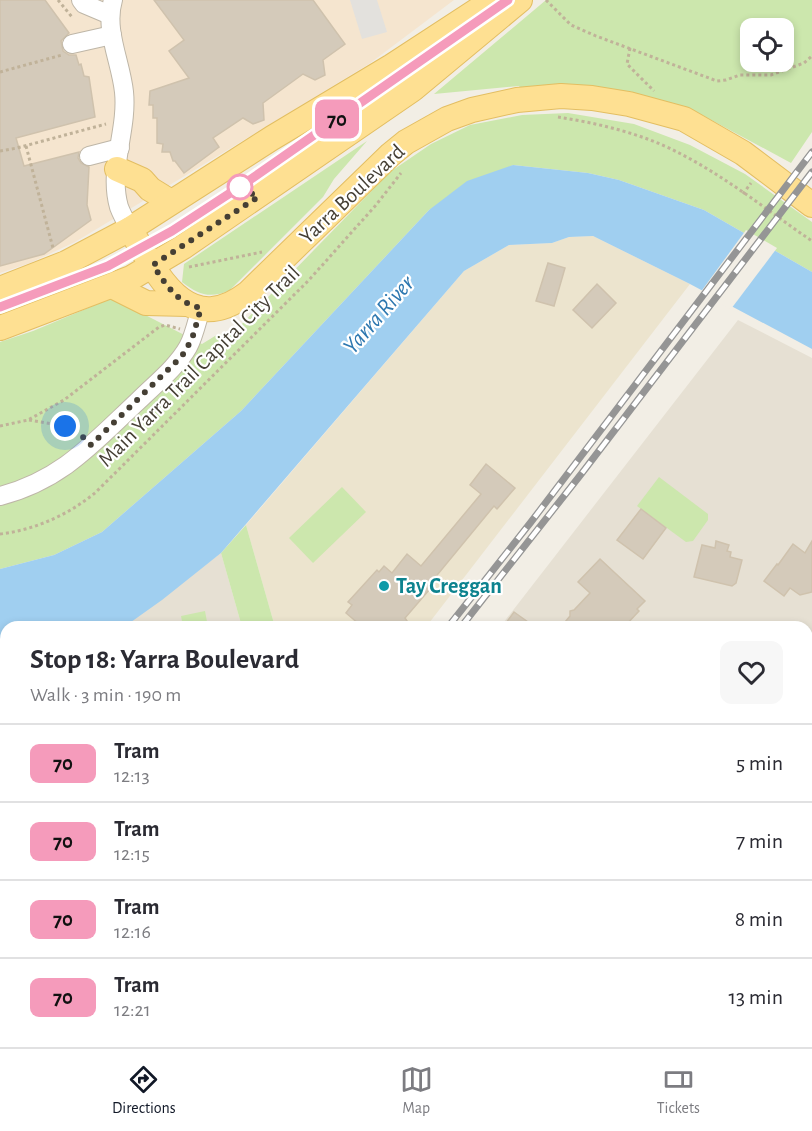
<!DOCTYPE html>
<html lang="en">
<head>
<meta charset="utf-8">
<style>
	:root { --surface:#fff; --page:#f7f7f7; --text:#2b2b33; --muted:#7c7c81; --line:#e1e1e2; --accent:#111827 }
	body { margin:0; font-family:"Alegreya Sans",sans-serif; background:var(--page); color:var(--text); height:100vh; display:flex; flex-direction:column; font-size:22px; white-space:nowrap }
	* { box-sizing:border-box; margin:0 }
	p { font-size:20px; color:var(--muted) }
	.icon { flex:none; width:33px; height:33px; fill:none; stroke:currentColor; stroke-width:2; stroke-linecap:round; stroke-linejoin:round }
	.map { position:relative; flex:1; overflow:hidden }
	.sheet { position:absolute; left:0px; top:621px; width:813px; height:426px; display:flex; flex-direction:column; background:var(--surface); border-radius:18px 18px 0 0; box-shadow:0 3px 9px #0003 }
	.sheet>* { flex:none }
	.badge { padding:0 12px; border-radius:9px; font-size:21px; line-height:39px }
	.tools { position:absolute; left:740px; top:18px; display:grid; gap:12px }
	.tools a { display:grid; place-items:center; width:54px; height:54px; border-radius:12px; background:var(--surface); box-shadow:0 3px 9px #0003; font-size:30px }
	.you { position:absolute; width:30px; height:30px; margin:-15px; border:4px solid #fff; border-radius:50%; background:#1a73e8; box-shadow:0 0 0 9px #1a73e833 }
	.map>.badge { position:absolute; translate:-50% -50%; box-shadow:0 0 0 3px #fff }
	.round { display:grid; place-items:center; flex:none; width:63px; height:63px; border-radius:12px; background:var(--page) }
	.headline { display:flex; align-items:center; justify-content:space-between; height:102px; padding:0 30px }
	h1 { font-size:28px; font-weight:600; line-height:45px }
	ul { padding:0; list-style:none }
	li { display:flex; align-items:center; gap:18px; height:78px; padding:0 30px; border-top:2px solid var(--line) }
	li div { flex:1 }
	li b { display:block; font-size:22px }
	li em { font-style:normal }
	li .badge { min-width:66px; font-weight:700; text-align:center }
	.dock { display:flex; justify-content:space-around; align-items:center; height:84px; border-top:2px solid var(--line); background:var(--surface); font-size:16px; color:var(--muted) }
	.dock a { display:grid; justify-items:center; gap:3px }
	.dock .current { color:var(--accent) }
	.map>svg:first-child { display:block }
	.residential { fill:#e6e0d3 }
	.commercial { fill:#f5e5cf }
	.education { fill:#ece4ce }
	.green { fill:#cce7ad; fill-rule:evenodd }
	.parking { fill:#e3e1dd }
	.water { fill:#a0cff0 }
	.pier { fill:#f2eee5 }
	.building { fill:#d4caba; stroke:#cfc2ad; stroke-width:1.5 }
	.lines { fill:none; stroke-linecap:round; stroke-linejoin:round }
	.minor-casing { stroke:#beb6a7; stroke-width:20 }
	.major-casing { stroke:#e3be62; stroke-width:26 }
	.path { stroke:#c0b299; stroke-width:3; stroke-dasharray:3 3; stroke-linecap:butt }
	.minor { stroke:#fff; stroke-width:18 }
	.major { stroke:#fee092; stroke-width:24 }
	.tram { stroke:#959595; stroke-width:1.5 }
	.rail-casing { stroke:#959595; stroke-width:7 }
	.rail { stroke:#fff; stroke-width:4.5; stroke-dasharray:14; stroke-linecap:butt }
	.line-casing { stroke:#fff; stroke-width:14 }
	.line { stroke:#f59bbb; stroke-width:9 }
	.walk { stroke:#453f34; stroke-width:6; stroke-dasharray:0 10.8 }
	.stop-dot { fill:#fff; stroke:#f59bbb; stroke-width:3 }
	.culture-dot { fill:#0f9aa8; stroke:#fff; stroke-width:2 }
	.labels { text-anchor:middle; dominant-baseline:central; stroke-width:4.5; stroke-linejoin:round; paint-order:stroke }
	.street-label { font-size:22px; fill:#453f34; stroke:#fff }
	.culture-label { font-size:22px; font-weight:bold; fill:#0d838f; stroke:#fff; text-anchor:start }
	.water-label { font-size:24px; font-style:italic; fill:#2e78b0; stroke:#fff }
</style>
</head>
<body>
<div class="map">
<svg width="812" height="1047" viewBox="0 0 812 1047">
	<rect width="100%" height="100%" fill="#f2eee5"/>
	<g class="residential">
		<path d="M738,320l74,38v689h-582l4,-6h573v-414h-307z"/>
		<path d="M221,553l21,74h-118z"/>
		<path d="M0,667h6v374h149l-3,6h-152z"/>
	</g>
	<path class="commercial" d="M0,0h454l-85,64 -191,116 -103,62 -45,21 -30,10z"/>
	<path class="education" d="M593,236l97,48 -264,343h-151l-29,-102 218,-254 45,-26 43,-2 17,-6z"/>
	<g class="green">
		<path d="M546,0h266v132l-21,31 -102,-55 -168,-19 -2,-3 -85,8zM750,28h33v34h-33z"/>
		<path d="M568,113l66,11 56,21 55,29 67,48v50l-108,-62 -85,-30 -31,-7 -75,-8 -84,45 -188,201 -139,121 -48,23 -54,14v-227l33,-11 79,-33 90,46 13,-8 20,-5 155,-159 41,-28 39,-19 52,-10z"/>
		<path d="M367,141l-33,38 -11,18 -93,93c-20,9 -31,5 -48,-8l2,-18z"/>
		<path d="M659,477l49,37v6l-15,21 -7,1 -49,-36z"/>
		<path d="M342,487l24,25 -53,51 -24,-25z"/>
		<path d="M246,525l29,102h-33l-21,-74z"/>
		<path d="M205,611l3,16h-25l-2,-11z"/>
	</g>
	<path class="parking" d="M350,0h27l10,32 -25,7z"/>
	<path class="water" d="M513,165l75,8 31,7 85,30 108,62v77l-122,-65 -97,-48 -24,1 -17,6 -43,2 -45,26 -243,282 -59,47 -38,27h-118v40h-6v-98l54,-14 48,-23 139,-121 188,-201 38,-29z"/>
	<path class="pier" d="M746,230l31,18 -46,61 -31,-16z"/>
	<g class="building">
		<path d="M0,0h45l24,33 -8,8 2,10 6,4h7l3,10 2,-1 3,12 5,1 6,40 -79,21 8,28 55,-14 -1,6 3,5 8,4 -2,38 4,15 -47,34 -44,12z"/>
		<path d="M154,0h159l32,44 -22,16 2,15 -10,5 -12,-6 -40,29 1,17 -11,4 -10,-6 -30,20 6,9 -35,26 -9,-12h-2l-3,-9h-8l1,-8 -6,-1v-25h-4v-13h-4l1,-14 39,-13 -20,-27 15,-11z"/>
		<path d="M548,263l17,5 -11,38 -18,-5z"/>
		<path d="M597,284l19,19 -24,25 -19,-18z"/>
		<path d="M486,464l29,24 -18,21 -3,-3 -61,74 3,2 -31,36 2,3 -6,6h-34l-5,-5 -3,2 -13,-11 6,-8 -4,-3 29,-32 2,2 5,-6 8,7 15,-19 14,12 60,-72 -11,-9z"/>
		<path d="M641,509l25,19 -23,31 -26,-19z"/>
		<path d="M716,541l13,4 -2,6 4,1 -1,5 12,3 -6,23 -4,3 -38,-9 8,-32 13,3z"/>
		<path d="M812,541v51l-12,3 -10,-7 -6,8 -20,-15 13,-17 1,1 15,-21 12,9z"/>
		<path d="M600,559l45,42 -8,8 2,2 -15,16h-63l9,-11v-5l4,-1 16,-17 -12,-11z"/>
		<path d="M514,612l21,15h-32z"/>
	</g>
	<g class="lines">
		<g class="minor-casing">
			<g id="minor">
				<path d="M81,0l3,4 26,11"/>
				<path d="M113,0c-9,30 8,62 11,92 4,38 -16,77 -5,115 3,8 7,15 11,22"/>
				<path d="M72,44l40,-9"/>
				<path d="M89,156l31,-8"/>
				<path d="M0,496c62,-16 93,-53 138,-95 17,-17 38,-33 50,-54 6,-11 9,-26 13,-39"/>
				<path d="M807,661l5,2"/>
				<path d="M0,870l6,-2"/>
				<path d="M0,953l6,34"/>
				<path d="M15,1041l1,6"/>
				<path d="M331,1041l1,6"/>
				<path d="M469,1041v6"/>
				<path d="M605,1041l1,6"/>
			</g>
		</g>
		<g class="major-casing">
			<g id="major">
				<path d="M117,169l25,11 8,9 21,13"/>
				<path d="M130,229c27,45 57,111 118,64l142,-138 16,-13 41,-23 25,-9 45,-10 44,-4 31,2 37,6 55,15 59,34 69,52"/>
				<path d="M112,286l34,17 41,1"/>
				<path d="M0,289l66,-26 64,-34 142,-91 120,-72 101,-66"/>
				<path d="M0,328l131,-50 52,-31 230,-158 107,-89"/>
			</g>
		</g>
		<g class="path">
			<path d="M58,0l14,17"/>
			<path d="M546,0l25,25 25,11 121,45 9,-1 14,-5h31l33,-12 8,-7"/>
			<path d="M630,48l-3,16 27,27"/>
			<path d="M0,72l62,-17"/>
			<path d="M558,117c39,6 85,17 119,35 48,24 91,59 135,89"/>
			<path d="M26,146l27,102"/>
			<path d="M0,151l17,-3 89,-24"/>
			<path d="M743,194l8,-11"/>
			<path d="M189,267l73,-15"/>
			<path d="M29,420l36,6 15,8"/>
			<path d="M0,426l28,-6 36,-20 95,-73 6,-2 15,4"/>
			<path d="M0,534c35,-4 70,-20 96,-42l213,-212 67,-75 25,-32"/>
			<path d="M158,1047l3,-6"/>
		</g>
		<use href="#minor" class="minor"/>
		<use href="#major" class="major"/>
		<path class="tram" d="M0,307l107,-41 65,-35 72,-47 265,-184"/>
		<g class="rail-casing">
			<g id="rail">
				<path d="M448,627l83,-105 281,-370"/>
				<path d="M461,627l121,-154 230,-301"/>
				<path d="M174,1047l4,-6"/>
				<path d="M185,1047l4,-6"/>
				<path d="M197,1047l4,-6"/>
			</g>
		</g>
		<use href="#rail" class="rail"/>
	</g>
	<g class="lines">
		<g class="line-casing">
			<path id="line" d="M0,307l108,-41 64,-35 72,-47 264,-184"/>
		</g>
		<use href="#line" class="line"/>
		<path class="walk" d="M65,426l13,6 13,13 91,-89 10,-17 9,-31c-24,-5 -35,-23 -48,-43l105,-68 -18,-10"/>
	</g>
	<circle class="stop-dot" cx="240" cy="187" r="12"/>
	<circle class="culture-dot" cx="384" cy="586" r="6"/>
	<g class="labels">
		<g class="street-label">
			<text transform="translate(352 194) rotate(-43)">Yarra Boulevard</text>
			<text transform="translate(199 366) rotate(-45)">Main Yarra Trail Capital City Trail</text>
		</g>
		<g class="culture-label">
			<text x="396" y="586">Tay Creggan</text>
		</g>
		<g class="water-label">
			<text transform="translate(379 315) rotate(-49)">Yarra River</text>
		</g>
	</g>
</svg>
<div class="tools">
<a><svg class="icon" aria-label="locate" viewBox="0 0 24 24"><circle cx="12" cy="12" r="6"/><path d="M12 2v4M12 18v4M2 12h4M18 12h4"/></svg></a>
</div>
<div class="you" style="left:65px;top:426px"></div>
<b class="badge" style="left:337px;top:119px;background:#f59bbb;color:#111">70</b>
<section class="sheet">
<div class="headline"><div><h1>Stop 18: Yarra Boulevard</h1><p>Walk · 3 min · 190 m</p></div><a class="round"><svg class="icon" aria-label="heart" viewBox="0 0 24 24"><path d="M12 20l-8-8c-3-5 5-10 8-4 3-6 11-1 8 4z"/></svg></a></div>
<ul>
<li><span class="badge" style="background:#f59bbb;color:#111">70</span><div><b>Tram</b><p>12:13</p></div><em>5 min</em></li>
<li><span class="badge" style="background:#f59bbb;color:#111">70</span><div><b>Tram</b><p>12:15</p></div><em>7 min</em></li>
<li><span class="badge" style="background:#f59bbb;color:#111">70</span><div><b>Tram</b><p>12:16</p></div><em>8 min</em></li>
<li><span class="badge" style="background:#f59bbb;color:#111">70</span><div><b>Tram</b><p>12:21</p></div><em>13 min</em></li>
</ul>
</section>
</div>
<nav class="dock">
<a class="current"><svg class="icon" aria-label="directions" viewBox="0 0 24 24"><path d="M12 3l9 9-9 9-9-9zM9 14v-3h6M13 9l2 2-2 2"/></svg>Directions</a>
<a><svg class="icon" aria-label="map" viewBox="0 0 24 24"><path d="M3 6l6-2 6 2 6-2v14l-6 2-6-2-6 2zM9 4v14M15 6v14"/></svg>Map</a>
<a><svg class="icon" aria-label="tickets" viewBox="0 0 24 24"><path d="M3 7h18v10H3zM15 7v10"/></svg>Tickets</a>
</nav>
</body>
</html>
